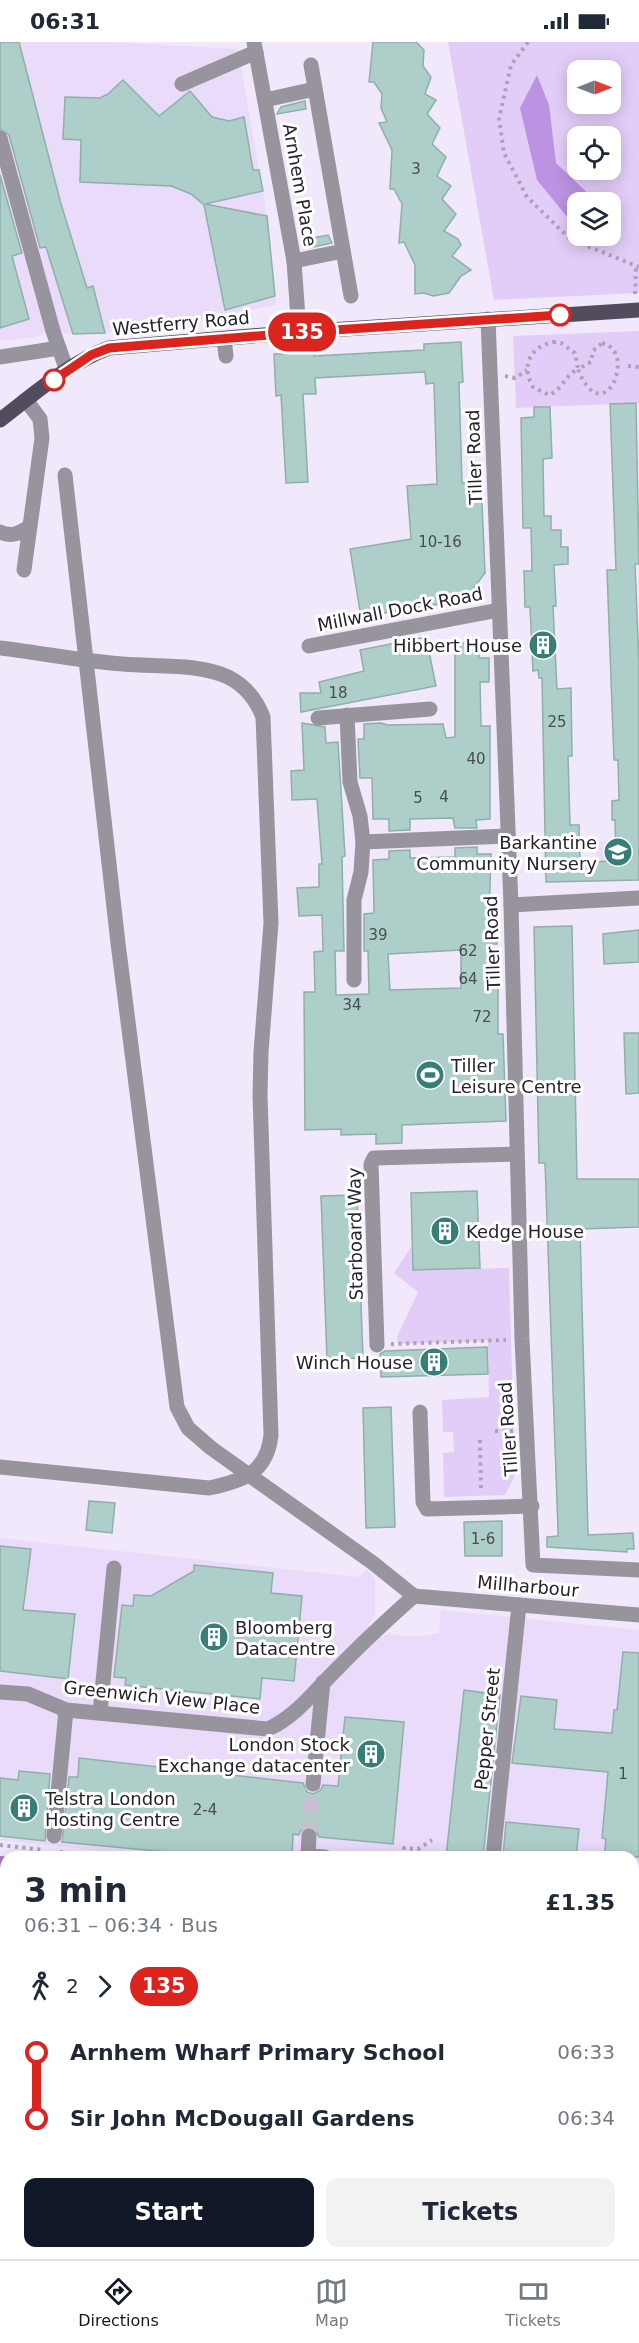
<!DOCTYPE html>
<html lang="en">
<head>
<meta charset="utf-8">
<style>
	:root { --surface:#fff; --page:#f2f2f3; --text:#1f2937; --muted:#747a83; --line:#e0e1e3; --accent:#111827 }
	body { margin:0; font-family:"DejaVu Sans",sans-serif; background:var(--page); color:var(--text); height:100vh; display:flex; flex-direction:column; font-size:22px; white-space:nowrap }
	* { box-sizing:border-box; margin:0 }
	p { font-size:20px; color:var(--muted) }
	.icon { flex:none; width:33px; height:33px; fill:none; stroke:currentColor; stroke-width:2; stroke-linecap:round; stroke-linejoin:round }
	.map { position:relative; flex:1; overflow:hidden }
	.panel { position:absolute; left:0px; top:1809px; width:639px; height:408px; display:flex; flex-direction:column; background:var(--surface); border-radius:18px 18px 0 0; box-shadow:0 3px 15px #0003 }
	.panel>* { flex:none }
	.badge { padding:0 12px; border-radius:20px; font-size:21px; line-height:39px }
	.needle { width:39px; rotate:90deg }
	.buttons { position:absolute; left:567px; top:18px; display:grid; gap:12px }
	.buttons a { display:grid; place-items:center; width:54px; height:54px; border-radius:12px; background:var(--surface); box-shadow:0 3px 15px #0003; font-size:30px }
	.map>.badge { position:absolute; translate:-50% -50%; box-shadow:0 0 0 3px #fff }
	.legs { display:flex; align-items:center; gap:9px; height:66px; padding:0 24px; font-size:20px }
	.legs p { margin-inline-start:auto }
	.overview { display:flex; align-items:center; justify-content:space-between; height:102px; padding:0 24px }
	h1 { font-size:33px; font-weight:800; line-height:45px }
	.button { display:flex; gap:12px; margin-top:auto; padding:12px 24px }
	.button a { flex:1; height:69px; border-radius:12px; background:var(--accent); color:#fff; font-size:24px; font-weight:800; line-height:69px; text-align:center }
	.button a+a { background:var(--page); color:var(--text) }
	ul { padding:0 24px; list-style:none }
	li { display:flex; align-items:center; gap:21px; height:66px; font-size:22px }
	li i { display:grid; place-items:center; width:9px; height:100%; margin:0 8px; background:currentColor }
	li i::after { content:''; width:15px; height:15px; margin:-8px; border:4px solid; border-radius:50%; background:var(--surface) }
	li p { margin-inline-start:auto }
	li:first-child i { background:linear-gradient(#0000 50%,currentColor 0) }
	li:last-child i { background:linear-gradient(currentColor 50%,#0000 0) }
	.status { display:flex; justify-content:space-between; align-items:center; height:42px; padding:0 30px; background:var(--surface); direction:ltr }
	.status svg { height:16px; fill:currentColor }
	.menu { display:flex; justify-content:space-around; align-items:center; height:84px; border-top:2px solid var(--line); background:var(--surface); font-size:16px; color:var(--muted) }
	.menu a { display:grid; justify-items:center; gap:3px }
	.menu .active { color:var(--accent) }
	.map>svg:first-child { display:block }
	.built { fill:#eadbfb }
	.green { fill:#e2cdf8; fill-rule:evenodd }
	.forest { fill:#bc93e3 }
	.water { fill:#a179c7 }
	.building { fill:#adcec9; stroke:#8fafaa; stroke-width:1.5; fill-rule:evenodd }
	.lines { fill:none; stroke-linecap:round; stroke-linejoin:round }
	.minor-tunnel { stroke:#c8c0d2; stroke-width:15; stroke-dasharray:15 8; stroke-linecap:butt }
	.path { stroke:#aaa3b3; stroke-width:4; stroke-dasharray:3 4.5; stroke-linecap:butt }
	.minor { stroke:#98949e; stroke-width:15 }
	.major { stroke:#544c5d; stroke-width:15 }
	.line-1-casing { stroke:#fff; stroke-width:14 }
	.line-1 { stroke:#dc241f; stroke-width:9 }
	.stop-1-dot { fill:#fff; stroke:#dc241f; stroke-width:3 }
	.labels { text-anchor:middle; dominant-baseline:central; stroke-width:6; stroke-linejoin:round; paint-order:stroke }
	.number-label { font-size:15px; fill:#484d52 }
	.street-label { font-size:18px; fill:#26222b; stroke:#fff }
	.poi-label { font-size:18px; fill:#26222b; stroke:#fff; text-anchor:end }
</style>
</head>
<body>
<div class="status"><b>06:31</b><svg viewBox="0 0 49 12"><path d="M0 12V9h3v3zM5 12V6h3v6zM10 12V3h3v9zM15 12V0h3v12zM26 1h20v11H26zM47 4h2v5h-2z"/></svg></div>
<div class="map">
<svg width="639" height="2217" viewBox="0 0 639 2217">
	<rect width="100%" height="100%" fill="#f1e8fc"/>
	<g class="built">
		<path d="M0,0h112l126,7 29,167 9,89 -94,19 -77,9 -4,-16 -20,7 2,11 -19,-2 -4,-3 -16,2 -3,4 -41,5z"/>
		<path d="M639,798l-23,40 -18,1 -2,-39z"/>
		<path d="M0,1496l359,39 8,-7 8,9v36l-7,10 14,13 5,-4 31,3 21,-4 2,-23 198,20v270l-6,-1v-42h-475l-158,-17z"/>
		<path d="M54,2211h149v6h-150z"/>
	</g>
	<g class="green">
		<path d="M448,0h191v251l-145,7zM578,28h32v34h-32zM578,94h32v34h-32zM578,160h32v34h-32z"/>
		<path d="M639,289v72l-123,5 -3,-72z"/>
		<path d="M411,1205l3,23 95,-2 6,207 -10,20 -61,2 -1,-44 11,-1 -1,-20h-10l-1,-32 47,-3 -1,-56 -90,3 -1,-7 21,-45 -24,-19z"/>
	</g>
	<path class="forest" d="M537,33l12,30 7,58 41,39h-19l-1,27 -40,-49 -17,-72z"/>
	<g class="water">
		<path d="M0,1814l10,1h-4v288l-6,-1z"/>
		<path d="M633,1870l6,1v298l-6,-1z"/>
	</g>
	<g class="building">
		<path d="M0,0h19l42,162 26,84 6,-2 12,47 -32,1 -27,-87 -6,1 -31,-113 -9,-6z"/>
		<path d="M373,0h43l8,8 -1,16 8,11 -6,17 11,6 -9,14 13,14 -8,16 14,13 -9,19 14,10 -9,13 14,15 -12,17 14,8 3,6 -9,11 19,14 -10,6 -12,17 -16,3 -9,-3 -9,1v-29l-11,-23 -5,1 3,-39 -8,-15h-4l2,-39 -13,-27 8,-1 -6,-14 1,-14 -8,-12h-5z"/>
		<path d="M123,38l36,36 31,-25 22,26 17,4 15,-4 9,53h6l4,21 -58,13 62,12 8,80 -50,14 -21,-105 -13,-11 -20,-8 -91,-4 1,-42 -18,-1 2,-42 35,1 8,-4z"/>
		<path d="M305,59l1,8 -29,5 4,-7z"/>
		<path d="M0,133l22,78 -10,3 17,63 -29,9z"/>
		<path d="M328,193l4,8 -23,5 -7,-8z"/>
		<path d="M461,300l2,40 -4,1 3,100 19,-2 4,92 -21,27 -103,17 -11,-68 61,-10 -4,-53 30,-2 -3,-101 -8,1 -1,-12 -110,6 1,16h-13l5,88 -22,1 -5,-88 -5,1 -2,-42 40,-1v3l110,-6v-6z"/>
		<path d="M636,361l3,161h-4l4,100v216l-93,2 -4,-204h-3l-1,-8 -5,1 -3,-64h-5l-1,-36h8l-1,-43h-8l-2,-110 13,-1v-10h16l2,51 -9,1 1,57h7v14h10v17h7v17l-14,1 2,41h-3l4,83 14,-1 1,68h-4l2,69h9l1,37 36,-1 -1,-41h-3v-19l7,-1 -1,-40h-4l-7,-190h9l-6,-166z"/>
		<path d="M426,595l10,49 -135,26 -1,-19h21l-2,-11 45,-11 -4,-21z"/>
		<path d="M455,601h24v15h10v24h-9l1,44h9v93l-14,1 1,8h-22l-2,-10 -43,1v11l-21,1v-12h-16l-1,-41h-12l-2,-39h6v-15l17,-1 7,2 55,-1 3,14 9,-1z"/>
		<path d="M302,681l23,4 1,16 12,-1 7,114 -3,1 2,94h-9l1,44 33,-1 -1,-43h-4v-37l10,-1 -1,-53 16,-1v-8l21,-1v8l45,-1v-9l22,-1v7h14l-2,66h8v24h-9v42h10v48h5l3,87 -104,4v18l-26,1v-10l-35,1v-6l-36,1 -1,-138h11l-1,-40 9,-1 -1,-36 -23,1 -2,-28 22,-1v-23h3l-5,-65 -25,1 -1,-29 13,-1zM461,908v38l-71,2 -2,-36z"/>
		<path d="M572,884l5,253h62v48l-59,2 8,306 45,-2 1,16h-7v3l-80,-5v-10l11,-1v-6l-13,-367h-6l-5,-236z"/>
		<path d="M639,888v32l-35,2 -1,-30z"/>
		<path d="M624,991h15v60l-13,1z"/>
		<path d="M477,1149l3,77 -67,2 -2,-77z"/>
		<path d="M357,1153l6,163 -36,1 -6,-163z"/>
		<path d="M487,1305l1,27 -107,3 -1,-23 5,-3z"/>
		<path d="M391,1365l4,120 -29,1 -3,-120z"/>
		<path d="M89,1459l26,2 -3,30 -26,-3z"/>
		<path d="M502,1479v35h-37l-1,-34z"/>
		<path d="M0,1504l31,3 -8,61 52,4 -7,65 -68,-8z"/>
		<path d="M194,1523l79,8 -2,20 31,3 -8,85 -32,-3 -2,21 -135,-14 1,-7 -12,-1 8,-72 11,1 1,-11 17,1 43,-25z"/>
		<path d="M623,1610l16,1v204h-35l2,-18 -4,-1 6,-66 -96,-9 9,-67 36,4 -3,29 58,4 2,-23h3z"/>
		<path d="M464,1648l36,5 -17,162h-37z"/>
		<path d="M345,1675l59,5 -11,122 -74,-7 -4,-9 -6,-2 -8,4 -2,5 -6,-1 -1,23h-72l-158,-15 7,-65h9l1,-19 224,25 4,9 6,2 8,-4 2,-5 15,1z"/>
		<path d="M19,1729l31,3 -5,67 -45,-5v-58l18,2z"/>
		<path d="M506,1780l73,7 -3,28h-73z"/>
	</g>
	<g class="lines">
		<path class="minor-tunnel" d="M309,1794l4,-52"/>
		<g class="path">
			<path d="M528,0l-17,23 -12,54 5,34 23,44 43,42 69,28"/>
			<path d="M635,252l1,-27"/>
			<path d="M553,300l8,1 14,10 3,16c-14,7 -15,20 -29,26l-16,-8c-12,-20 -4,-40 20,-45z"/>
			<path d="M602,301c37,8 1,91 -24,26l13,-7 2,-11z"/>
			<path d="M628,324l11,1"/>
			<path d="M505,334l10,2 12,-8"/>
			<path d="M391,1302l115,-4"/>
			<path d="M495,1389h18"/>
			<path d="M480,1398l1,52"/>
			<path d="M0,1803l44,5"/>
			<path d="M60,1810l53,5"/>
			<path d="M403,1815l1,-9 14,1 14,-9"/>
			<path d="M633,1864h6"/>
			<path d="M0,2114l6,1"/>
			<path d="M633,2179l6,1"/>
			<path d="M274,2217v-6"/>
			<path d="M475,2217l1,-6"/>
		</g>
		<g class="minor">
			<path d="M254,0l40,219 5,71"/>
			<path d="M311,23l40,231"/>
			<path d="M182,42l74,-32"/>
			<path d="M265,58l50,-11"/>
			<path d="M0,96l53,193 14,40"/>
			<path d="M294,219l49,-10"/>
			<path d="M488,277l23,586 11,434 11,226 106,5"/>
			<path d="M224,297l2,17"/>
			<path d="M0,315l59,-9"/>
			<path d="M65,433l53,468 59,464 11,21 23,20 162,115 41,33"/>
			<path d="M0,490c11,5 19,2 29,-5"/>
			<path d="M24,528l18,-132 -2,-19 -14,-19"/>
			<path d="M309,604l190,-36"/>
			<path d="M0,606c41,5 82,13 123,16 33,3 75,-1 105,13 18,9 28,22 35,40l8,206 -10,129 -1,43 11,340c-4,38 -28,46 -62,53l-209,-21"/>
			<path d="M347,673l3,67 10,34 3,26 -2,30 -7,28v80"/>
			<path d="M318,676l112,-9"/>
			<path d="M363,800l144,-6"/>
			<path d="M511,863l128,-7"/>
			<path d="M377,1303l-6,-181 3,-6 142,-4"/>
			<path d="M420,1370l3,90 4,7 105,-3"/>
			<path d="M414,1554l225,19"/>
			<path d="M0,1650l28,2 38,16 202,19c29,-13 47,-39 69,-60 25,-26 50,-49 77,-73"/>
			<path d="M100,1671l14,-145"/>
			<path d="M313,1742l10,-102"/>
			<path d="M54,1794l12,-126"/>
			<path d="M309,1794l-1,20 17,1"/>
			<path d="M493,1815l26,-252"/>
			<path d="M0,2173l6,1"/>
			<path d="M46,2217v-6"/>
			<path d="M211,2217v-6"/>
			<path d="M450,2217l1,-6"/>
		</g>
		<path class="major" d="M0,378c34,-26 69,-57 109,-72l190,-16 340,-22"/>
	</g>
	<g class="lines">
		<g class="line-1-casing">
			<path id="line-1" d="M54,338l37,-25 18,-7 210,-17 241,-16"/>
		</g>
		<use href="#line-1" class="line-1"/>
	</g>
	<defs>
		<g id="building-disc" transform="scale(1.5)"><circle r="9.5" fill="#377e76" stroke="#fff"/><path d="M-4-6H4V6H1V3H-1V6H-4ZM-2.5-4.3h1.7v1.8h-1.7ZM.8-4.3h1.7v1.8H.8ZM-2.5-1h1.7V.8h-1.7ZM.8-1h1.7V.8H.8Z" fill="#fff"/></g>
		<g id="school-disc" transform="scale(1.5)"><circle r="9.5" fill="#377e76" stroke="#fff"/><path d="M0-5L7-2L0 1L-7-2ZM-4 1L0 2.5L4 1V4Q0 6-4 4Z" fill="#fff"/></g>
		<g id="stadium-disc" transform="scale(1.5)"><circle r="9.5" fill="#377e76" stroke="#fff"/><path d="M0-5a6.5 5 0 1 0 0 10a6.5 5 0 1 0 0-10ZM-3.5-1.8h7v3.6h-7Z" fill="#fff"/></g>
	</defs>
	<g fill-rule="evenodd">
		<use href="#building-disc" x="543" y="603"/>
		<use href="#school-disc" x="618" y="810"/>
		<use href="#stadium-disc" x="430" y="1033"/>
		<use href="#building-disc" x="445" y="1189"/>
		<use href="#building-disc" x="434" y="1320"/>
		<use href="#building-disc" x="214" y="1595"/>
		<use href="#building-disc" x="371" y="1712"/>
		<use href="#building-disc" x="24" y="1766"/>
	</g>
	<g class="stop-1-dot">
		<circle cx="560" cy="273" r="10"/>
		<circle cx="54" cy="338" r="10"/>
	</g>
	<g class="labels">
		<g class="number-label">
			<text x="416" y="127">3</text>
			<text x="440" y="500">10-16</text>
			<text x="338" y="651">18</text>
			<text x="557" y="680">25</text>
			<text x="476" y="717">40</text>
			<text x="444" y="755">4</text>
			<text x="418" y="756">5</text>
			<text x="378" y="893">39</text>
			<text x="468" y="909">62</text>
			<text x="468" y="937">64</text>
			<text x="352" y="963">34</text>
			<text x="482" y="975">72</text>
			<text x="483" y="1497">1-6</text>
			<text x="623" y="1732">1</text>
			<text x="205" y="1768">2-4</text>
		</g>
		<g class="street-label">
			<text transform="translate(300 143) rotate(80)">Arnhem Place</text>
			<text transform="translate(181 281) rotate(-5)">Westferry Road</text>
			<text transform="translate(474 415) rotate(-92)">Tiller Road</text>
			<text transform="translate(400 567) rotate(-11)">Millwall Dock Road</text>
			<text transform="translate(492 901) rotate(-92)">Tiller Road</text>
			<text transform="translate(355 1192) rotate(-91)">Starboard Way</text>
			<text transform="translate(508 1387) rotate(-94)">Tiller Road</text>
			<text transform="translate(528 1544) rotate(5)">Millharbour</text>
			<text transform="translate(162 1655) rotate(6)">Greenwich View Place</text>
			<text transform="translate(487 1687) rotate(-84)">Pepper Street</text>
		</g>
		<g class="poi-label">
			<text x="522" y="603">Hibbert House</text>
			<text x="597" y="800">Barkantine<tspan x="597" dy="21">Community Nursery</tspan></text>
			<text x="451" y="1023" text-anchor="start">Tiller<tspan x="451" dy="21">Leisure Centre</tspan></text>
			<text x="466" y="1189" text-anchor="start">Kedge House</text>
			<text x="413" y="1320">Winch House</text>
			<text x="235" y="1585" text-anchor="start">Bloomberg<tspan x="235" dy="21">Datacentre</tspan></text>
			<text x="350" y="1702">London Stock<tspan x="350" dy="21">Exchange datacenter</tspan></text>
			<text x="45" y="1756" text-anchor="start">Telstra London<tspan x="45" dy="21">Hosting Centre</tspan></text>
		</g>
	</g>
</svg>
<div class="buttons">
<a><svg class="needle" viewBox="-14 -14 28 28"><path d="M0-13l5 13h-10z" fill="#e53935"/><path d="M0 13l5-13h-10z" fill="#747a83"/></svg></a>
<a><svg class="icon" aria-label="locate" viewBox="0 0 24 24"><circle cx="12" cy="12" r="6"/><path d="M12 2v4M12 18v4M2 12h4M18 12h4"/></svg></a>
<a><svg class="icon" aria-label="layers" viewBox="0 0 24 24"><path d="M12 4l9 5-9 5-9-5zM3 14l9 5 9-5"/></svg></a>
</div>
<b class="badge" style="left:302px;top:290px;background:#dc241f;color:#fff">135</b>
<section class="panel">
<div class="overview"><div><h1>3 min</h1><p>06:31 – 06:34 · Bus</p></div><b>£1.35</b></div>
<div class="legs"><svg class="icon" aria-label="walk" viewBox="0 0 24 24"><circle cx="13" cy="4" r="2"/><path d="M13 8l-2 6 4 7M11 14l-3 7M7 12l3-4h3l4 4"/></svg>2<svg class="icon" aria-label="forward" viewBox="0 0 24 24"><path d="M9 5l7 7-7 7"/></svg><b class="badge" style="background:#dc241f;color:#fff">135</b></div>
<ul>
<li><i style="color:#dc241f"></i><b>Arnhem Wharf Primary School</b><p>06:33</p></li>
<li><i style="color:#dc241f"></i><b>Sir John McDougall Gardens</b><p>06:34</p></li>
</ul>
<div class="button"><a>Start</a><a>Tickets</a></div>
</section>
</div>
<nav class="menu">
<a class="active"><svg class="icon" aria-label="directions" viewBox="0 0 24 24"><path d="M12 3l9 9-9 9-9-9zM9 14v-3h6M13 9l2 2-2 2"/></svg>Directions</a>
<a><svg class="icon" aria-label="map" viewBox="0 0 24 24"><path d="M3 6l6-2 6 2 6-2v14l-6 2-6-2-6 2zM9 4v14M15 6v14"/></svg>Map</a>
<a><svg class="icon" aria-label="tickets" viewBox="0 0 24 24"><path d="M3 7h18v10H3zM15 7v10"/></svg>Tickets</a>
</nav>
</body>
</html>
